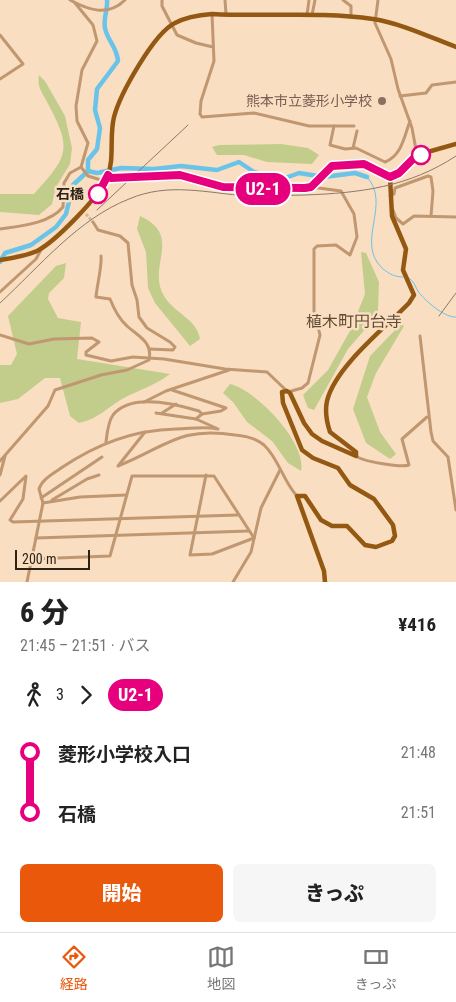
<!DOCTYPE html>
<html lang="ja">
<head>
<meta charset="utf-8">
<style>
	:root { --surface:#fff; --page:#f6f6f6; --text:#222; --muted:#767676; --line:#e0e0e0; --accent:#ea580c }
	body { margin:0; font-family:"Roboto Condensed","Noto Sans JP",sans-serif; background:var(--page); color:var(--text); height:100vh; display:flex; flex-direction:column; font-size:19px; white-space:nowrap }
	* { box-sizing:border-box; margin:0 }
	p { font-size:16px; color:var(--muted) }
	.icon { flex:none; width:28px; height:28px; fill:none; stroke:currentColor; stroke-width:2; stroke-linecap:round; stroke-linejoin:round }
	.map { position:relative; height:582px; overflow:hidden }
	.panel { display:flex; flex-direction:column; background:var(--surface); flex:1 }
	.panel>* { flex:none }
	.badge { padding:0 10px; border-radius:16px; font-size:18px; line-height:32px }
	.scale { position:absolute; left:15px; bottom:12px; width:75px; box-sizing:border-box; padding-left:5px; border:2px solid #2b2217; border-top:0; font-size:14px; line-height:18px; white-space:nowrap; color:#2b2217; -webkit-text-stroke:4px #f9dec1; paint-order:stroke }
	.map>.badge { position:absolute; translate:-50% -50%; box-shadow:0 0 0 2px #fff }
	.legs { display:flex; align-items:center; gap:8px; height:55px; padding:0 20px; font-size:16px }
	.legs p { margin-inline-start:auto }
	.headline { display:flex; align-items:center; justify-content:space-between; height:85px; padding:0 20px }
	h1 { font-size:28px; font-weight:800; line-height:38px }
	.action { display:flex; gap:10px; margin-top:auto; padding:10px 20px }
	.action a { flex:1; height:58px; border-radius:8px; background:var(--accent); color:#fff; font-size:20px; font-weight:800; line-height:58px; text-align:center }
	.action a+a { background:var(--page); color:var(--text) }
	ul { padding:0 20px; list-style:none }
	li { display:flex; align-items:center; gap:18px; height:60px; font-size:19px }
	li i { display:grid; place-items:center; width:8px; height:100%; margin:0 6px; background:currentColor }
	li i::after { content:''; width:12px; height:12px; margin:-6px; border:4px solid; border-radius:50%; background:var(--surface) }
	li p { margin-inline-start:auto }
	li:first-child i { background:linear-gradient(#0000 50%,currentColor 0) }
	li:last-child i { background:linear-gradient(currentColor 50%,#0000 0) }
	.tabs { display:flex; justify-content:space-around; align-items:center; height:70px; border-top:1px solid var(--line); background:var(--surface); font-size:14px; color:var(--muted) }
	.tabs a { display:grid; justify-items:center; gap:2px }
	.tabs .on { color:var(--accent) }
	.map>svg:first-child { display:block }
	.green { fill:#c2cd8c }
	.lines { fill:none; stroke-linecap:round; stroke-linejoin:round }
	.stream { stroke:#6ac3e8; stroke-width:1 }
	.river { stroke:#6ac3e8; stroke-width:4.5 }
	.minor-tunnel { stroke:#d0b89f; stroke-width:3; stroke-dasharray:3 1.5; stroke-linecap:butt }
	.minor { stroke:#c09770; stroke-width:3 }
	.major { stroke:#935912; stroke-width:4.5 }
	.rail { stroke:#8b7a66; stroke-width:1 }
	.line-1-casing { stroke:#fff; stroke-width:11 }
	.line-1 { stroke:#e6007e; stroke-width:8 }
	.education-dot { fill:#8d6e63; stroke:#f9dec1; stroke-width:2 }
	.stop-1-dot { fill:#fff; stroke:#e6007e; stroke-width:2.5 }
	.labels { text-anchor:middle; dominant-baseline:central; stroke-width:5; stroke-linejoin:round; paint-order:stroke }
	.education-label { font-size:14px; fill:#785e54; stroke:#f9dec1; text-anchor:end }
	.stop-label { font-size:14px; font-weight:bold; fill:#2b2217; stroke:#f9dec1; text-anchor:end }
	.quarter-label { font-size:16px; fill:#614b32; stroke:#f9dec1 }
</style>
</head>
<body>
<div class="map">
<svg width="456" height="582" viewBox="0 0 456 582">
	<rect width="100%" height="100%" fill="#f9dec1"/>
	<g class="green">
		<path d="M39,75l6,6 20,35 7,32 -2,16 -14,23 -4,17 -13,11 -39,-3v-18h34c36,-39 38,-46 12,-94 -5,-9 -9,-14 -7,-25z"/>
		<path d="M281,144l27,4 11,7 -7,9 -45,-2 -23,-7h-27l-5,-8 7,-2z"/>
		<path d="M140,216c44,20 6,50 24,80 10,17 33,23 36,43l-10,7 -35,-43 -7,-15 -2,-36 -9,-23z"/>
		<path d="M361,252l5,1 13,29 -1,28 -10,16 -20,23 -34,61 -6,-2 -5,-13 25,-25 23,-41 14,-35z"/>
		<path d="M66,263l-2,15 -15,15 -1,6 10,19 23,4 -4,37 93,15c-14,11 -31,16 -46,24 -18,10 -24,20 -45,25l-9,-7 -10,-38h-15l-27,21 -18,4v-38h11l6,-11 -9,-38 48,-50z"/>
		<path d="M401,324l3,2 -28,47 -9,24 13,35 16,22 -6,5 -24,-16 -13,-34 17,-53z"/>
		<path d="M230,384c26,6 77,59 71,87l-13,-8 -16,-22 -25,-19 -14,-20 -10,-9z"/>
	</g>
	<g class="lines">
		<g class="stream">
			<path d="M367,177c25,27 -12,65 15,91 7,6 13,9 21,9"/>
			<path d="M407,277c9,4 8,13 15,19 7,8 24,22 34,21"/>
		</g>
		<g class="river">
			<path d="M88,171v-11l9,-11 3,-21 -5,-18 2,-21 21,-28c-1,-14 -11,-21 -13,-33 -2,-10 3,-18 2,-28"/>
			<path d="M0,262l5,-9 26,-8 25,-18 10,-13 7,-29 15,-14 9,2 24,-5 33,1 27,-3 36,4 22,-8 15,10 26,8 19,-7 25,4 31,-4 12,4"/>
		</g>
		<path class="minor-tunnel" d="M86,214l7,8"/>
		<g class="minor">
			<path d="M70,0c18,10 38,17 55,0"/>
			<path d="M162,0v6l15,29 19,8 17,4"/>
			<path d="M225,0l1,14"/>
			<path d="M343,0l8,6v11"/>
			<path d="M378,0l-3,23 16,36 7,30 14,39 5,27"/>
			<path d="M212,14l2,47 -13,40 -1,13 2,3 52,-4 55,13h45"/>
			<path d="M307,15l2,-15"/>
			<path d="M312,15l3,-15"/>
			<path d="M0,35l23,29 -23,15"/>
			<path d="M400,96l26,-3 6,-8 24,-3"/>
			<path d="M334,126l-4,19 15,4 11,-1 29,14c17,-7 19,-25 25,-41"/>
			<path d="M353,148l4,-17"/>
			<path d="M312,187c6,-5 9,-13 15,-18 16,-13 49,-3 63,8"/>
			<path d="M390,196l4,-2 1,-6 33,-12 3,1 2,14 -2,25"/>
			<path d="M393,210l3,8 7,6 11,-8 42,1"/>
			<path d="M93,222l5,8 22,6 8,7 4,42 5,15 2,17 8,11 23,14 5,5 -2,3 -24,-1"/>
			<path d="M0,229c20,-3 49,-5 63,-22l1,-24 6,-10 11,-6 7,-24 -11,-22 -1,-15 6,-36 15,-29 -4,-16 -18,-22"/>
			<path d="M0,292l36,-33 6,-11"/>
			<path d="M0,335l29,9 25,-5 38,-1 7,4 -13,10v3l25,6 22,-4 31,2 61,10 42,3 21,20 14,-4 6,-5 12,-48 -6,-24v-62l3,-3 19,-1 14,10 7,-18 -3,-23 -13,-23 -30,-4 -36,2 -52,-2 -43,-12 -69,3 -3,-3 -7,5 -13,-4 -7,-9"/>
			<path d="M420,336l11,96 2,9 15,16 8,53"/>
			<path d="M172,390l54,18 -5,3 -19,3 -6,5"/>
			<path d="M144,402l22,-11 63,-21"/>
			<path d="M156,413l40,6 20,9"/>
			<path d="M162,413l14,-9"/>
			<path d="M145,432l-27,34c48,-19 61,-40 117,-31 11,1 21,3 29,10 15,14 19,36 33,51"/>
			<path d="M106,442c1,-9 2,-20 7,-27 18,-23 63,-11 86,-4l3,3"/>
			<path d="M356,456c5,5 45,12 53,9l-7,-26 25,-22"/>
			<path d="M0,461l48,-55 7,-16 46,-15 26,-5 22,-10c4,-18 -10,-23 -22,-34 -8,-7 -13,-17 -17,-27l-14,-2c1,-12 6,-30 5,-41"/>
			<path d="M0,475l5,-19"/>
			<path d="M206,475l-16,80 22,-1 42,-16"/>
			<path d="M41,498l61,-41"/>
			<path d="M52,500l35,-21 12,-4"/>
			<path d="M0,501l26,-25 -3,23 -13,21 3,2 225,-7"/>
			<path d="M43,503l37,-6 46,-2"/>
			<path d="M36,538l213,-7"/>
			<path d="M32,559l78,-3 22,-80h82l40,62"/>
			<path d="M27,582l16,-79 -4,-14c3,-10 14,-15 22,-21 36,-24 72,-38 115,-39 14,0 27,-3 42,0"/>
			<path d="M233,582l18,-30 10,-44 19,-38"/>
		</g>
		<g class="major">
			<path d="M0,260c12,-2 26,-4 37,-9 19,-10 62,-54 70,-73 8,-19 2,-41 7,-61 6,-23 40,-84 61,-94 11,-6 24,-8 37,-9 53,3 108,-3 161,5 27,4 57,18 83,28"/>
			<path d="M325,582l-1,-11 -27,-75h8l16,24 11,6h15l18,19 11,2 16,-6 3,-5 -2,-11 -19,-26 -24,-14 -12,-17 -25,-10 -11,-8 -19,-47 -1,-11 5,-1 3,2 14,30 8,11 10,7 34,15v-4l-26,-20c-3,-9 -5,-22 -3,-31 8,-34 58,-73 82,-98l5,-8 -11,-25 3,-21 -14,-33 -2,-39 9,-4 18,-18 39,-11"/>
		</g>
		<g class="rail">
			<path d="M97,210l91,-85"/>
			<path d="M0,303c39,-36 78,-84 129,-104 40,-17 77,-6 119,-3 19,1 38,-1 57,-1 55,-2 104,-8 151,-39"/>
			<path d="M439,316l17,-23"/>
		</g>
	</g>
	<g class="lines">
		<g class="line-1-casing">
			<path id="line-1" d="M98,194l10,-19 3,3 69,-3 43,12 82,1 6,-1 21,-21 32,-2 26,13 9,-4 18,-18h4"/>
		</g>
		<use href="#line-1" class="line-1"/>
	</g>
	<circle class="education-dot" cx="382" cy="101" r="5"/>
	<g class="stop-1-dot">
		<circle cx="421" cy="155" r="9"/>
		<circle cx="98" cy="194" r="9"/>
	</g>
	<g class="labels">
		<g class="education-label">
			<text x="372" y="101">熊本市立菱形小学校</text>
		</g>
		<g class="stop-label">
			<text x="84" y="194">石橋</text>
		</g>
		<g class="quarter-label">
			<text x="354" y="321">植木町円台寺</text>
		</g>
	</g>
</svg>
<div class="scale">200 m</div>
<b class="badge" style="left:263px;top:189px;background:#e6007e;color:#fff">U2-1</b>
</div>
<section class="panel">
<div class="headline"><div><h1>6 分</h1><p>21:45 – 21:51 · バス</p></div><b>¥416</b></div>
<div class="legs"><svg class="icon" aria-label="walk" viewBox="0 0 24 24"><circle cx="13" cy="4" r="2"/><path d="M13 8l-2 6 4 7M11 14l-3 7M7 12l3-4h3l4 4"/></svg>3<svg class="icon" aria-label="forward" viewBox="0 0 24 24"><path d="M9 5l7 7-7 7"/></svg><b class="badge" style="background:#e6007e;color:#fff">U2-1</b></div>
<ul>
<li><i style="color:#e6007e"></i><b>菱形小学校入口</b><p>21:48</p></li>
<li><i style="color:#e6007e"></i><b>石橋</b><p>21:51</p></li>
</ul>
<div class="action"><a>開始</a><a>きっぷ</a></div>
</section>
<nav class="tabs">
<a class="on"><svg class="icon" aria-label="directions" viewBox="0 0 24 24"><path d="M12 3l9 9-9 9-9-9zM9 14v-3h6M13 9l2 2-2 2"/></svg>経路</a>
<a><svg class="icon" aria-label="map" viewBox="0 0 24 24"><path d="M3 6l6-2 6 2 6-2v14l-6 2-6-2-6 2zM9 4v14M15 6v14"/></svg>地図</a>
<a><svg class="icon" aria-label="tickets" viewBox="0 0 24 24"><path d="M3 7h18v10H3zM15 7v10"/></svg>きっぷ</a>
</nav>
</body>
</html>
